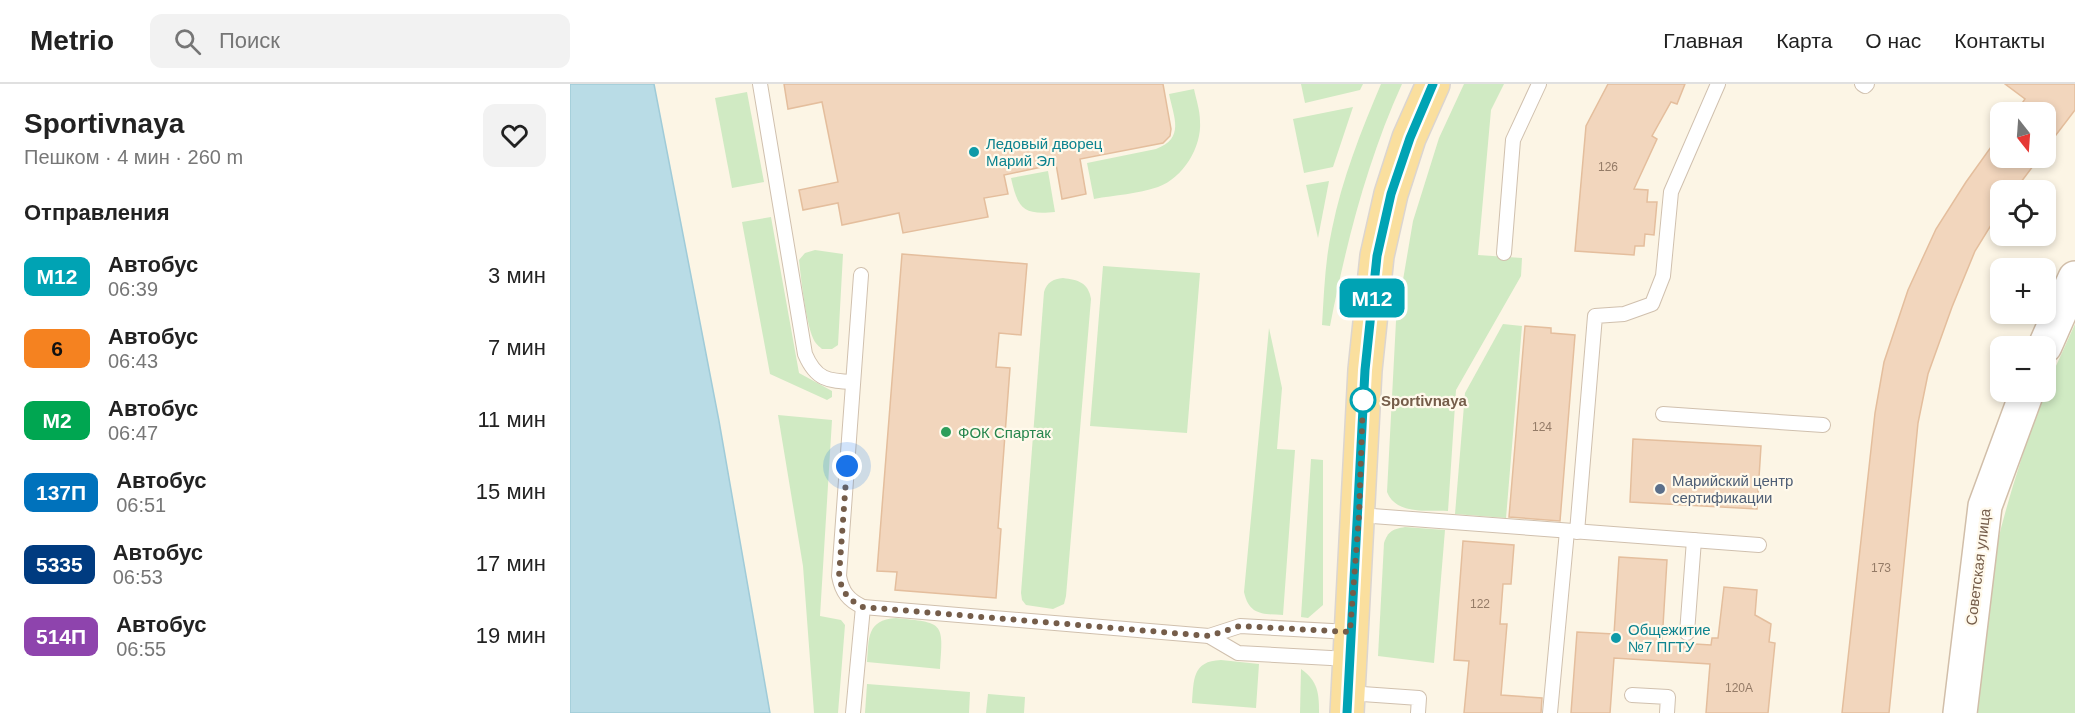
<!DOCTYPE html>
<html lang="ru">
<head>
<meta charset="utf-8">
<style>
	:root { --surface:#fff; --page:#f2f2f2; --text:#222; --muted:#767676; --line:#e0e0e0 }
	body { margin:0; font-family:Helvetica,sans-serif; background:var(--page); color:var(--text); height:100vh; display:flex; flex-direction:column; font-size:22px; white-space:nowrap }
	* { box-sizing:border-box; margin:0 }
	p { font-size:20px; color:var(--muted) }
	.icon { flex:none; width:33px; height:33px; fill:none; stroke:currentColor; stroke-width:2; stroke-linecap:round; stroke-linejoin:round }
	.map { position:relative; flex:1; overflow:hidden }
	.panel { display:flex; flex-direction:column; background:var(--surface); width:570px }
	.panel>* { flex:none }
	.badge { padding:0 12px; border-radius:9px; font-size:21px; line-height:39px }
	.needle { width:39px; rotate:163deg }
	.controls { position:absolute; left:1420px; top:18px; display:grid; gap:12px }
	.controls a { display:grid; place-items:center; width:66px; height:66px; border-radius:12px; background:var(--surface); box-shadow:0 3px 9px #0003; font-size:30px }
	.you { position:absolute; width:30px; height:30px; margin:-15px; border:4px solid #fff; border-radius:50%; background:#1a73e8; box-shadow:0 0 0 9px #1a73e833 }
	.map>.badge { position:absolute; translate:-50% -50%; box-shadow:0 0 0 3px #fff }
	h2 { padding:0 24px; font-size:22px; line-height:54px }
	.round { display:grid; place-items:center; flex:none; width:63px; height:63px; border-radius:12px; background:var(--page) }
	.headline { display:flex; align-items:center; justify-content:space-between; height:102px; padding:0 24px }
	h1 { font-size:28px; font-weight:600; line-height:45px }
	ul { padding:0; list-style:none }
	li { display:flex; align-items:center; gap:18px; height:72px; padding:0 24px }
	li div { flex:1 }
	li b { display:block; font-size:22px }
	li em { font-style:normal }
	li .badge { min-width:66px; font-weight:700; text-align:center }
	header { display:flex; align-items:center; gap:36px; box-sizing:border-box; height:84px; padding:0 30px; background:var(--surface); border-bottom:2px solid var(--line) }
	header strong { font-size:28px }
	nav { display:flex; gap:33px; margin-inline-start:auto; font-size:21px }
	.search { width:420px; height:54px; background:var(--page); display:flex; align-items:center; gap:15px; box-sizing:border-box; padding:0 21px; border-radius:12px; color:var(--muted); font-size:22px }
	main { display:flex; flex:1; min-height:0 }
	.map>svg:first-child { display:block }
	.green { fill:#d0eac3 }
	.water { fill:#b9dce6; stroke:#a0cbd8; stroke-width:1.5 }
	.building { fill:#f2d6bd; stroke:#e4be9d; stroke-width:1.5 }
	.lines { fill:none; stroke-linecap:round; stroke-linejoin:round }
	.lane-casing { stroke:#d0c0ae; stroke-width:16 }
	.secondary-casing { stroke:#d1bea9; stroke-width:36 }
	.primary-casing { stroke:#dbd5d0; stroke-width:36 }
	.lane { stroke:#fff; stroke-width:14 }
	.secondary { stroke:#fff; stroke-width:33 }
	.primary { stroke:#fadf9e; stroke-width:33 }
	.line-casing { stroke:#fff; stroke-width:14 }
	.line { stroke:#00a3b4; stroke-width:9 }
	.walk { stroke:#755d4a; stroke-width:6; stroke-dasharray:0 10.8 }
	.culture-dot { fill:#0f9aa8; stroke:#fff9eb; stroke-width:2 }
	.stop-dot { fill:#fff; stroke:#00a3b4; stroke-width:3 }
	.leisure-dot { fill:#2e9e5b; stroke:#fff9eb; stroke-width:2 }
	.service-dot { fill:#5c6f8a; stroke:#fff9eb; stroke-width:2 }
	.labels { text-anchor:middle; dominant-baseline:central; stroke-width:4.5; stroke-linejoin:round; paint-order:stroke }
	.number-label { font-size:12px; fill:#947b67 }
	.culture-label { font-size:15px; fill:#0d838f; stroke:#fff9eb; text-anchor:start }
	.stop-label { font-size:15px; font-weight:bold; fill:#755d4a; stroke:#fff9eb; text-anchor:start }
	.leisure-label { font-size:15px; fill:#27864d; stroke:#fff9eb; text-anchor:start }
	.service-label { font-size:15px; fill:#4e5e75; stroke:#fff9eb; text-anchor:start }
	.street-label { font-size:15px; fill:#755d4a; stroke:#fff9eb }
</style>
</head>
<body>
<header>
<strong>Metrio</strong>
<div class="search"><svg class="icon" aria-label="search" viewBox="0 0 24 24"><circle cx="10" cy="10" r="6"/><path d="M15 15l6 6"/></svg>Поиск</div>
<nav><a>Главная</a><a>Карта</a><a>О нас</a><a>Контакты</a></nav>
</header>
<main>
<section class="panel">
<div class="headline"><div><h1>Sportivnaya</h1><p>Пешком · 4 мин · 260 m</p></div><a class="round"><svg class="icon" aria-label="heart" viewBox="0 0 24 24"><path d="M12 20l-8-8c-3-5 5-10 8-4 3-6 11-1 8 4z"/></svg></a></div>
<h2>Отправления</h2>
<ul>
<li><span class="badge" style="background:#00a3b4;color:#fff">М12</span><div><b>Автобус</b><p>06:39</p></div><em>3 мин</em></li>
<li><span class="badge" style="background:#f58220;color:#111">6</span><div><b>Автобус</b><p>06:43</p></div><em>7 мин</em></li>
<li><span class="badge" style="background:#00a651;color:#fff">М2</span><div><b>Автобус</b><p>06:47</p></div><em>11 мин</em></li>
<li><span class="badge" style="background:#0072bc;color:#fff">137П</span><div><b>Автобус</b><p>06:51</p></div><em>15 мин</em></li>
<li><span class="badge" style="background:#003b80;color:#fff">5335</span><div><b>Автобус</b><p>06:53</p></div><em>17 мин</em></li>
<li><span class="badge" style="background:#8e44ad;color:#fff">514П</span><div><b>Автобус</b><p>06:55</p></div><em>19 мин</em></li>
</ul>
</section>
<div class="map">
<svg width="1505" height="629" viewBox="0 0 1505 629">
	<rect width="100%" height="100%" fill="#fcf5e5"/>
	<g class="green">
		<path d="M731,0h62l-3,6 -55,13z"/>
		<path d="M811,0h21c-35,77 -56,160 -72,242l-8,-1c2,-32 3,-65 10,-96 10,-50 29,-98 49,-145z"/>
		<path d="M894,0h40l-13,26 -13,145 44,3 -1,18 -65,114 -8,121c-21,-1 -52,4 -61,-19l9,-171 17,-100 26,-83z"/>
		<path d="M624,5c2,10 6,21 6,32 2,26 -17,57 -42,66 -20,7 -43,8 -64,12l-7,-36 69,-14c29,-11 18,-31 13,-55z"/>
		<path d="M177,8l17,90 -32,6 -17,-90z"/>
		<path d="M783,23l-20,60 -29,6 -11,-54z"/>
		<path d="M478,87l7,41c-32,3 -37,-3 -44,-34z"/>
		<path d="M759,97l-11,57 -12,-53z"/>
		<path d="M201,133l28,156 33,18v6l-5,3 -57,-26 -28,-152z"/>
		<path d="M245,166l28,4 -5,91 -6,4h-10c-2,-2 -5,-4 -7,-7 -9,-15 -14,-64 -16,-82l6,-7z"/>
		<path d="M533,182l97,7 -13,160 -97,-7z"/>
		<path d="M493,194c15,2 25,4 28,21l-25,297 -2,8 -11,5 -27,-4 -4,-5 -1,-7 23,-301c3,-10 9,-13 19,-14z"/>
		<path d="M933,240l19,2 -16,192 -51,-4 10,-121z"/>
		<path d="M1505,240v389h-100c4,-42 5,-86 13,-127 12,-65 33,-127 54,-189l4,-5v-4z"/>
		<path d="M699,244l13,60 -5,61 18,1 -12,165c-21,-1 -34,0 -39,-23z"/>
		<path d="M208,331l54,5 -12,196 21,4 4,5 -7,88h-24l-11,-147z"/>
		<path d="M741,375l12,1v145l-15,13 -7,-1z"/>
		<path d="M835,443l40,3 -11,133 -56,-7 6,-113c4,-12 9,-14 21,-16z"/>
		<path d="M326,534c47,5 48,3 44,51l-73,-7c2,-23 -1,-42 29,-44z"/>
		<path d="M651,576l38,4 -3,44 -64,-5c2,-23 0,-42 29,-43z"/>
		<path d="M731,585c17,12 18,24 18,44h-19z"/>
		<path d="M297,600l103,8 -1,21h-104z"/>
		<path d="M418,610l37,3 -1,16h-38z"/>
	</g>
	<path class="water" d="M0,0h84l65,337 51,292h-200z"/>
	<g class="building">
		<path d="M214,0h379l8,45 -1,7 -7,7 -83,16 6,35 -24,5 -6,-35 -52,11 4,19 -24,4 4,19 -85,16 -4,-20 -57,12 -4,-22 -35,7 -4,-20 39,-8 -16,-80 -34,7z"/>
		<path d="M1038,0h77l-8,20 -6,-2 -19,34 5,3 -23,50 14,1 -1,12h10l-3,33 -9,-1 -1,12h-9l-1,9 -59,-4 11,-125z"/>
		<path d="M1435,0h70v26l-29,38v-36h-30l9,-13z"/>
		<path d="M1431,49v25h38l-24,32h-14v19l-26,42 -23,56 -24,67 -10,49 -29,290h-47l33,-300 9,-51 24,-72 28,-61 30,-47z"/>
		<path d="M332,170l125,10 -6,71 -22,-2 -3,34 14,1 -12,160 3,1 -5,69 -101,-8 2,-18 -20,-1z"/>
		<path d="M955,242l26,2v5l24,2 -15,186 -51,-4z"/>
		<path d="M1063,355l128,7 -4,63 -127,-7z"/>
		<path d="M893,457l51,4 -3,39h-8l-3,40h7l-6,71 41,3 -1,15h-77l5,-52 -15,-1z"/>
		<path d="M1049,473l48,3 -5,82 49,3 1,-7h6l6,-51 33,3 -2,25 16,9 -2,18 6,1 -7,70h-62l4,-49 -96,-6 -4,55h-39l6,-81 37,2z"/>
	</g>
	<g class="lines">
		<g class="lane-casing">
			<g id="lane">
				<path d="M190,0l45,270c11,26 23,27 48,28"/>
				<path d="M1292,0l3,2 2,-2"/>
				<path d="M934,169l9,-113 26,-56"/>
				<path d="M291,191l-22,301c3,16 9,24 24,31l346,29 31,-10 110,6"/>
				<path d="M1093,330l160,11"/>
				<path d="M789,431l400,30"/>
				<path d="M1007,448l18,-216 29,-2 28,-10 11,-28 8,-84 47,-108"/>
				<path d="M1117,549l7,-93"/>
				<path d="M639,552l29,17 111,6"/>
				<path d="M778,609l71,5 -1,15"/>
				<path d="M1062,611l36,2 -1,16"/>
				<path d="M283,629l10,-106"/>
				<path d="M980,629l17,-182"/>
			</g>
		</g>
		<g class="secondary-casing">
			<g id="secondary">
				<path d="M1475,262l30,-68"/>
				<path d="M1390,629l25,-207 42,-114"/>
			</g>
		</g>
		<g class="primary-casing">
			<path id="primary" d="M777,629l18,-343 12,-114 14,-62 18,-56 24,-54"/>
		</g>
		<use href="#lane" class="lane"/>
		<use href="#secondary" class="secondary"/>
		<use href="#primary" class="primary"/>
	</g>
	<g class="lines">
		<g class="line-casing">
			<path id="line" d="M777,629l18,-343 12,-114 14,-62 19,-56 23,-54"/>
		</g>
		<use href="#line" class="line"/>
		<path class="walk" d="M277,382l-8,110c3,16 9,24 24,31l346,29 31,-10 110,6 9,-117 4,-115"/>
	</g>
	<g class="culture-dot">
		<circle cx="404" cy="68" r="6"/>
		<circle cx="1046" cy="554" r="6"/>
	</g>
	<circle class="stop-dot" cx="793" cy="316" r="12"/>
	<circle class="leisure-dot" cx="376" cy="348" r="6"/>
	<circle class="service-dot" cx="1090" cy="405" r="6"/>
	<g class="labels">
		<g class="number-label">
			<text x="1038" y="83">126</text>
			<text x="972" y="343">124</text>
			<text x="1311" y="484">173</text>
			<text x="910" y="520">122</text>
			<text x="1169" y="604">120А</text>
		</g>
		<g class="culture-label">
			<text x="416" y="59">Ледовый дворец<tspan x="416" dy="17">Марий Эл</tspan></text>
			<text x="1058" y="545">Общежитие<tspan x="1058" dy="17">№7 ПГТУ</tspan></text>
		</g>
		<g class="stop-label">
			<text x="811" y="316">Sportivnaya</text>
		</g>
		<g class="leisure-label">
			<text x="388" y="348">ФОК Спартак</text>
		</g>
		<g class="service-label">
			<text x="1102" y="396">Марийский центр<tspan x="1102" dy="17">сертификации</tspan></text>
		</g>
		<g class="street-label">
			<text transform="translate(1408 483) rotate(-83)">Советская улица</text>
		</g>
	</g>
</svg>
<div class="controls">
<a><svg class="needle" viewBox="-14 -14 28 28"><path d="M0-13l5 13h-10z" fill="#e53935"/><path d="M0 13l5-13h-10z" fill="#767676"/></svg></a>
<a><svg class="icon" aria-label="locate" viewBox="0 0 24 24"><circle cx="12" cy="12" r="6"/><path d="M12 2v4M12 18v4M2 12h4M18 12h4"/></svg></a>
<a>+</a>
<a>−</a>
</div>
<div class="you" style="left:277px;top:382px"></div>
<b class="badge" style="left:802px;top:214px;background:#00a3b4;color:#fff">М12</b>
</div>
</main>
</body>
</html>
